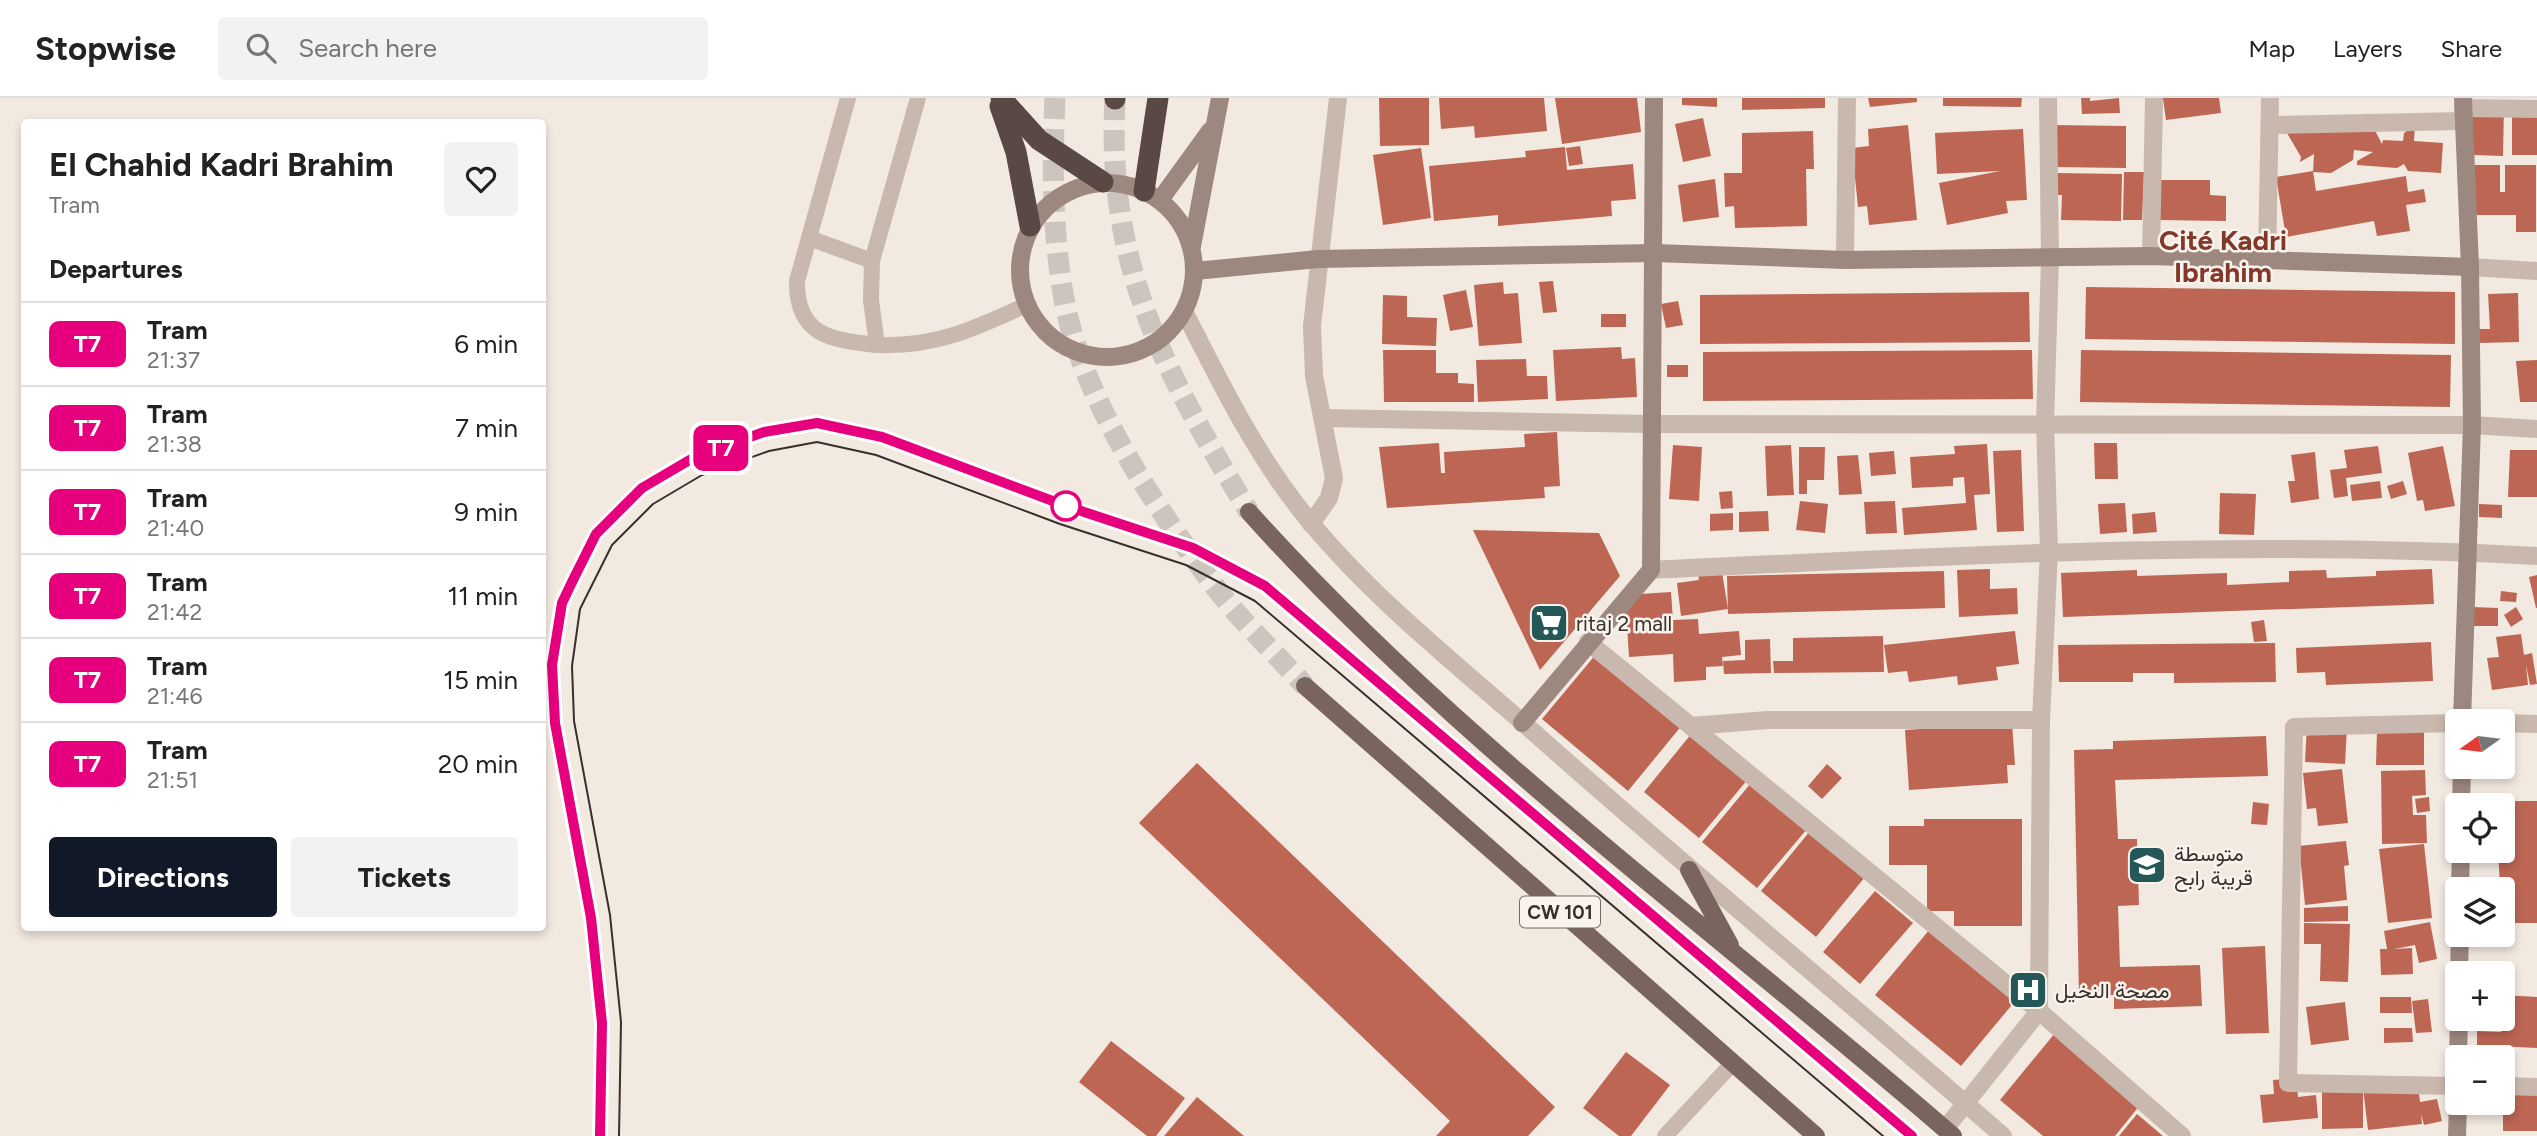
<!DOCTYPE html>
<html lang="en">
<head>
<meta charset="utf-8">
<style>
	:root { --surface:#fff; --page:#f2f2f2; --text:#222; --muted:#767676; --line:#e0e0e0; --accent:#111827 }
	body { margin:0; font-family:Figtree,Vazirmatn,sans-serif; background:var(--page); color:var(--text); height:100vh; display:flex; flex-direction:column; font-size:26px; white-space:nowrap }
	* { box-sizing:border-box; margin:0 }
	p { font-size:23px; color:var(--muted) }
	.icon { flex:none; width:38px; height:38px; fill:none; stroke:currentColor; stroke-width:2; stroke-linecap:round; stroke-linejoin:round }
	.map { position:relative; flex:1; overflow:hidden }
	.details { position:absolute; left:21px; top:21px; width:525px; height:812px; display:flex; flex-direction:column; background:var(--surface); border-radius:7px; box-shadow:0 4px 10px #0003 }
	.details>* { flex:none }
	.badge { padding:0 14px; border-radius:10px; font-size:24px; line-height:46px }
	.needle { width:46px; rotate:256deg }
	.fabs { position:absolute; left:2445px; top:611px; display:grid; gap:14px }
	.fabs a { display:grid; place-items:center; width:70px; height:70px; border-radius:7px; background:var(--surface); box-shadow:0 4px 10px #0003; font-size:35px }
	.map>.badge { position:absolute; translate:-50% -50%; box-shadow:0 0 0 4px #fff }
	h2 { padding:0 28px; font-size:26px; line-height:63px }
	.round { display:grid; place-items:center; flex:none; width:74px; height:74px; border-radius:7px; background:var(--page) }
	.overview { display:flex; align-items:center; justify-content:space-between; height:119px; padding:0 28px }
	h1 { font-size:33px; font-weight:700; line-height:52px }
	.primary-button { display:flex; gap:14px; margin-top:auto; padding:14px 28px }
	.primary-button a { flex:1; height:80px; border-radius:7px; background:var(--accent); color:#fff; font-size:28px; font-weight:700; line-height:80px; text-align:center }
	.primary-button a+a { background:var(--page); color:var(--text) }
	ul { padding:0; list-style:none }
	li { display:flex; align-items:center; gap:21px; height:84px; padding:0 28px; border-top:2px solid var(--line) }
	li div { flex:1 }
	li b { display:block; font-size:26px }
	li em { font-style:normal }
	li .badge { min-width:77px; font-weight:700; text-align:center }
	header { display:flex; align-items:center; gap:42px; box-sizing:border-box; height:98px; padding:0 35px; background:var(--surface); border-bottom:2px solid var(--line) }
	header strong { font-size:33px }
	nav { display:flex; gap:38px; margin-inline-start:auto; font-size:24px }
	.search { width:490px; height:63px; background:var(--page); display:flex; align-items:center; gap:18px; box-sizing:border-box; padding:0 24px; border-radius:7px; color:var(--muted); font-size:26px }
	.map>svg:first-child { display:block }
	.building { fill:#bd6654 }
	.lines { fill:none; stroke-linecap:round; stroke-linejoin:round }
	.highway-tunnel { stroke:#cdc4bd; stroke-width:21; stroke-dasharray:21 10; stroke-linecap:butt }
	.lane { stroke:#c9b8ad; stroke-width:16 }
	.street { stroke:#c9b8ad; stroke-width:18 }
	.secondary { stroke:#9d887f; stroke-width:18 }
	.primary { stroke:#79655e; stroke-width:18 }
	.highway { stroke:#594843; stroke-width:21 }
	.tram { stroke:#392f2b; stroke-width:2 }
	.line-casing { stroke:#fff; stroke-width:16 }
	.line { stroke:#e6007e; stroke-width:10 }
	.stop-dot { fill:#fff; stroke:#e6007e; stroke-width:3.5 }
	.labels { text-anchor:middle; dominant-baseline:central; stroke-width:5; stroke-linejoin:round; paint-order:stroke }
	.shield { fill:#f9f3ee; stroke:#736a66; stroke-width:2 }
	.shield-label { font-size:19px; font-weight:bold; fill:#392f2b }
	.poi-label { font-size:21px; fill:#392f2b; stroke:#f9f3ee; text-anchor:start }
	.district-label { font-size:28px; font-weight:bold; fill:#82392a; stroke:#f9f3ee }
</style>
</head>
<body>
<header>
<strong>Stopwise</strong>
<div class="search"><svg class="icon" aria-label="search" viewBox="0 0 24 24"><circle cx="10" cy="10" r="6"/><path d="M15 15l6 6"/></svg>Search here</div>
<nav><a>Map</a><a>Layers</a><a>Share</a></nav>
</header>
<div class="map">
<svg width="2537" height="1038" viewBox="0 0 2537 1038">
	<rect width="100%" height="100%" fill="#f2e9e1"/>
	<g class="building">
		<path d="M1379,0h50v47l-49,1z"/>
		<path d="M1439,0h105l3,33 -72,7 -1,-12 -33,3z"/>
		<path d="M1555,0h82l4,34 -79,12z"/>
		<path d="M1682,0h35v9l-35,-2z"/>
		<path d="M1742,0h83v10l-83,2z"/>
		<path d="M1868,0h49v4l-47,5z"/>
		<path d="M1943,0h79l-1,9 -78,-1z"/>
		<path d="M2081,0h9v3l29,-3 1,15 -38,1z"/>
		<path d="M2163,0h56l2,15 -55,7z"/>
		<rect x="2512" y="8" width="25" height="49"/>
		<path d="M2472,9l32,1 -1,48 -30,-1z"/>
		<path d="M1703,20l8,38 -28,6 -8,-38z"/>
		<path d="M2370,23l12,23 1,-4 20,1 1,-8 11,-7 -1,15 29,2 -2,30 -33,-2 -4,-7 -7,4 -40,-3v-4l16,-9 -19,-2 -1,10 -22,13 -18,-1 1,-18 -14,8 1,-5 -14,-24z"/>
		<path d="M1908,27l9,95 -48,5 -2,-19 -9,1 -6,-59 17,-2 -1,-17z"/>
		<path d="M2053,27l73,1v42l-73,-1z"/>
		<path d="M2023,31l4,71 -21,1 2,12 -61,12 -8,-42 61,-12 -63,3 -2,-41z"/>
		<path d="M1813,33l1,38h-8l1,57 -72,2 -1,-22 -9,1 -1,-34h18v-40z"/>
		<path d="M1580,48l3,18 -14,2 -3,-18z"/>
		<path d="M1565,49l2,23 66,-6 3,35 -25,2 1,15 -114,10v-11l-64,6 -5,-55 97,-9 -1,-6z"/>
		<path d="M1421,50l10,70 -48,7 -10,-70z"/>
		<path d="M2475,67h25v27h5v-27h31v67h-20v-17h-41z"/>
		<path d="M2313,73l3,20 90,-15 2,16 16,-3 2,13 -20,3 4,26 -33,5 -3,-15 -88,16 -10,-60z"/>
		<path d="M2124,74h20l-2,48h-19z"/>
		<path d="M2056,75l66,1 -1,47 -60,-1 1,-25h-7z"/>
		<path d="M1715,81l4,38 -36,5 -5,-37z"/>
		<path d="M2157,82h53v15l16,1v25l-69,-1z"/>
		<path d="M1553,183l4,31 -14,1 -4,-31z"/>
		<path d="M1503,184l1,12 14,-1 4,50 -43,3 -5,-61z"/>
		<path d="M2086,189l369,5v52l-370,-5z"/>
		<path d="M1466,192l7,37 -23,4 -7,-36z"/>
		<path d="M2029,194l1,50 -330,2v-49z"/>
		<path d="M2518,195l1,49 -40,1 -1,-14h12l-2,-35z"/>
		<path d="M1383,197l24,1v21l30,1 -1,28 -54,-2z"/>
		<path d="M1678,203l5,24 -17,3 -5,-24z"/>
		<rect x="1601" y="216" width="25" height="13"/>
		<path d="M1621,249l1,12 13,-1 2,39 -81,4 -3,-51z"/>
		<path d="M1383,252h53v23h22v10l16,1v18h-90z"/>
		<path d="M2032,252l1,49 -330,2v-49z"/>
		<path d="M2081,252l370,5 -1,52 -370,-5z"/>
		<path d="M1526,261l1,17h20l1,23 -70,3 -2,-42z"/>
		<path d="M2537,262v42h-17l-4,-41z"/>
		<rect x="1667" y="267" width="21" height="12"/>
		<path d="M1557,334l3,54 -16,1 1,11 -158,10 -8,-61 60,-4 2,30h4l-1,-21 81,-5 -1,-13z"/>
		<path d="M2094,345h23l1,36h-23z"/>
		<path d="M1987,346l3,50 -16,1 3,35 -73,5 -2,-27 64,-5 -2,-26 -11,1v8l-41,2 -2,-31 45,-3 -1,-8z"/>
		<path d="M1673,347l29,2 -3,54 -30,-2z"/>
		<path d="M1791,347l3,50 -27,1 -2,-50z"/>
		<path d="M2378,348l4,27 -36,5 2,18 -14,2 -4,-28 17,-2 -3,-18z"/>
		<path d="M2443,348l12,60 -30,5 -2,-11 -6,1 -9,-48z"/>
		<path d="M1799,349h26l-1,33h-17v14h-8z"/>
		<path d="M2021,352l3,81 -27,1 -4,-81z"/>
		<path d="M2510,352h27v47h-29z"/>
		<path d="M1894,353l2,23 -25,2 -2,-23z"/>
		<path d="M2315,354l4,47 -28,4 -3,-22h7l-4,-26z"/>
		<path d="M1858,357l4,39 -23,1 -2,-39z"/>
		<path d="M2380,383l2,17 -30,3 -2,-16z"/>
		<path d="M2403,383l4,13 -16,5 -4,-13z"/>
		<path d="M1732,393l1,17 -12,1 -2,-17z"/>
		<path d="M2220,395l36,1 -2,41 -35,-1z"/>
		<path d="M1800,403l28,3 -3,29 -29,-3z"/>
		<path d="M1895,403l2,32 -31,1 -2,-32z"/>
		<path d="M2125,405l2,29 -27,2 -2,-30z"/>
		<path d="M2479,406l23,1v13l-23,-1z"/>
		<path d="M1768,413l1,20 -30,1v-20z"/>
		<path d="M2155,414l2,20 -24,2 -1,-20z"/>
		<path d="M1733,415v17l-23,1v-17z"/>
		<path d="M1473,432l126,3 21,43 -80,94z"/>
		<path d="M1721,468l7,43 -47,7 -4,-33 22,-3 -2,-11z"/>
		<path d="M1990,471v20l27,-1 1,26 -59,3 -2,-47z"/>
		<path d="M2432,471l2,35 -371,13 -2,-44 76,-3v6l90,-3v12l62,-3v-11l37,-1 1,8 49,-2v-5z"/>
		<path d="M1944,473l1,37 -217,6 -1,-38z"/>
		<path d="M2537,477v33h-1l-7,-31z"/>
		<path d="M2501,493l16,2 -1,9 -16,-1z"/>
		<path d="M1671,494l2,28 25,-1 1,15 40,-3 2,24 -19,2 1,9 -17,1v13l-32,2 -1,-28 -44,3 -4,-62z"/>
		<path d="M2472,509l26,1v18h-27z"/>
		<path d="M2516,509l7,12 -12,8 -7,-12z"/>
		<path d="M2264,522l3,21 -13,1 -3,-20z"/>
		<path d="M2015,533l4,33 -23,3 2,13 -40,5 -1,-9 -48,6 -2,-11 -19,2 -4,-28z"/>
		<path d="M2521,536l3,21 8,-2 5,31 -7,1 -4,-20 2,20 -36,5 -5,-32 12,-1 -3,-20z"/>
		<path d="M1883,538l1,36 -110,1 -1,-12h20v-23z"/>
		<path d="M1770,541l1,34 -47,1 -1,-13 22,-1v-20z"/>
		<path d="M2431,544l2,39 -107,4 -1,-13 -28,1 -1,-25z"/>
		<path d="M2275,545l1,39 -102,1v-10h-41v9h-74l-1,-37z"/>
		<path d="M1597,555l86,71 -55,67 -86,-72z"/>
		<path d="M2012,625l3,42h-8l1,18 -99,7 -4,-60z"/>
		<path d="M2307,626l40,2 -2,38 -40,-2z"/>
		<path d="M2377,633l47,1v33h-48z"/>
		<path d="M1692,635l56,46 -49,59 -55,-46z"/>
		<path d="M2266,638l2,40 -153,4 3,59h19l2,66 -21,1 2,61 80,-2 2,41 -88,3v-14l-35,1 -5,-246 39,-1v-8z"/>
		<path d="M1197,665l358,344 -27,29h-92l14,-15 -311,-298z"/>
		<path d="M1827,666l15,14 -20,21 -14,-13z"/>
		<path d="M2342,671l6,54 -30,3 -2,-18 -9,1 -4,-36z"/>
		<path d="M2425,672l1,25 -14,1 1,19h13l1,28 -45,1 -1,-73z"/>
		<path d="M1751,685l56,46 -50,59 -55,-46z"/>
		<path d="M2429,699l1,14 -13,2 -2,-14z"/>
		<path d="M2509,703h28v122h-35l-4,-73h4v-35h7z"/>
		<path d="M2253,704l16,2 -2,21 -16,-1z"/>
		<path d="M1924,721h98v107h-68v-15h-27v-46h-38v-39h35z"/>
		<path d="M1810,733l55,46 -49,60 -55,-46z"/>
		<path d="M2346,743l3,24 -5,1 3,34 -42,5 -6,-59z"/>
		<path d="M2424,746l8,74 -44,5 -9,-74z"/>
		<path d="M1875,793l38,32 -53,61 -37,-32z"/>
		<path d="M2348,808v15l-44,1v-14z"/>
		<path d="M2430,824l7,37 -18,4 -4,-18 -21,4 18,-1 1,26 -32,1 -1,-26h7l-3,-18z"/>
		<path d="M2304,825l46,1 -2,58 -28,-1 1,-37h-17z"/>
		<path d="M1930,831l86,71 -55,66 -86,-71z"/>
		<path d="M2265,848l4,87 -43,1 -4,-86z"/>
		<path d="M2502,897l35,2v51l-60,-3v-14l24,1z"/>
		<path d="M2380,899h31l1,16h-32z"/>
		<path d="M2428,901l4,33 -16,1 -4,-32z"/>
		<path d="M2345,904l4,38 -38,5 -5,-38z"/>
		<path d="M2476,920h22l1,9 -21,2z"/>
		<path d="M2384,930h28l1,14 -29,1z"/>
		<path d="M2055,935l85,72 -25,31h-72l-43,-36z"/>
		<path d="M1111,943l74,57 -29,38h-9l-68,-54z"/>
		<path d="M1626,954l44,33 -39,51h-12l-36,-28z"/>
		<path d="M2417,979l3,25 17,-3 5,22 -18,4 -3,-11 1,10 -54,6 -5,-42v40l-41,1v-48z"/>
		<path d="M2296,980l2,19 18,-2 2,23 -55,5 -3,-28 14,-1 -1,-14z"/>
		<rect x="2503" y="980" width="34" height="53"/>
		<path d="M1197,999l47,39h-80z"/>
		<path d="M2137,1016l26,22h-44z"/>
	</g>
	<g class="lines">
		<g class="highway-tunnel">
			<path d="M1055,0c-3,67 -3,134 9,201 18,100 94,213 155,293 26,33 58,63 86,94"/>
			<path d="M1115,1c-9,168 51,275 134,413"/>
		</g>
		<g class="lane">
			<path d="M848,0l-51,183c-1,56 36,59 80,64l-6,-45 1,-39 46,-163"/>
			<path d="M809,140l63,23"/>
			<path d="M877,247c59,2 97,-16 149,-40"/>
			<path d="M1665,1038l67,-72"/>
		</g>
		<g class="street">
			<path d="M2463,10l74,1"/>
			<path d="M2270,27l193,-4"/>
			<path d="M2151,158l3,-158"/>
			<path d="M1845,162l2,-162"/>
			<path d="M2267,163l3,-163"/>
			<path d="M2470,169l67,4"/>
			<path d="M1184,213c37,73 74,149 127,212 64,77 144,140 219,206 155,138 316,270 473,407"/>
			<path d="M1324,320l327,6 821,1 65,4"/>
			<path d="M1311,426l18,-26 5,-20 -20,-102 -2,-50 26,-228"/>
			<path d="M1651,472c295,-14 591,-31 886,-14"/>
			<path d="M1588,544l451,369 143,125"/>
			<path d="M2457,625l-163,4 -6,356 169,3"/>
			<path d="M2502,625l35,1"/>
			<path d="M1691,628l77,-6h273"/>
			<path d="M2502,988l35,1"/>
			<path d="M1945,1031l94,-118 2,-291 8,-169 -4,-128 5,-165 -2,-160"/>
		</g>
		<g class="secondary">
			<circle cx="1107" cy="172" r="87"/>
			<path d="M1160,102l50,-69"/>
			<path d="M1192,148l28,-148"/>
			<path d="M1195,173l123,-12 337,-6 190,7 306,-4 319,11"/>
			<path d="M2462,623l10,-296 -2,-158 -7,-169"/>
			<path d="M1522,625l129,-153 3,-472"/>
			<path d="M2461,707l1,-39"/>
			<path d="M2460,791l1,-39"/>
			<path d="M2459,875l1,-39"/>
			<path d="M2458,959l1,-39"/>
			<path d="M2457,1038l1,-34"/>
		</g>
		<g class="primary">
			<path d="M1249,414c210,234 468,419 704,624"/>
			<path d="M1305,588l511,450"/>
			<path d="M1689,772l41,75"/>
		</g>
		<g class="highway">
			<path d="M1001,0l38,42 64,42"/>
			<path d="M1115,1v-1"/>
			<path d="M1000,8l16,46 14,74"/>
			<path d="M1144,93l14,-93"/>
		</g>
		<g class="tram">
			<path d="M600,1038l2,-113 -11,-105 -36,-195 -3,-58 10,-62 34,-69 45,-46 52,-30 71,-26 53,-9 65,14 184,69 127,42 72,37 647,551"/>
			<path d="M619,1038l2,-114 -11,-107 -36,-194 -2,-55 8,-57 32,-64 41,-41 49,-29 67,-24 48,-9 59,13 184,69 126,41 69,36 628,535"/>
		</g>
	</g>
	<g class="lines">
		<g class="line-casing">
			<path id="line" d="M600,1038l2,-113 -11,-105 -36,-195 -3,-58 10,-62 11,-23 23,-46 46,-46 51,-30 71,-26 53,-9 65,14 184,69 127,42 72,38 647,550"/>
		</g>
		<use href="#line" class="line"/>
	</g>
	<defs>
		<g id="supermarket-square" transform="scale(2.0125)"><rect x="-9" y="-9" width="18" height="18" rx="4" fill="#245757" stroke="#f9f3ee"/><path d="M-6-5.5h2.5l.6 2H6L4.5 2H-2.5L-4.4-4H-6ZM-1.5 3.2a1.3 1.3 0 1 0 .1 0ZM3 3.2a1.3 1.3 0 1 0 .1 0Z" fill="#fff"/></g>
		<g id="school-square" transform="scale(2.0125)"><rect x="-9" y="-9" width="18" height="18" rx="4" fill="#245757" stroke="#f9f3ee"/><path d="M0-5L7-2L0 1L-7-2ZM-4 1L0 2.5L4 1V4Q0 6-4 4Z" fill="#fff"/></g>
		<g id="hospital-square" transform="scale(2.0125)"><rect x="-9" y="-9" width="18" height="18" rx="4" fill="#245757" stroke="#f9f3ee"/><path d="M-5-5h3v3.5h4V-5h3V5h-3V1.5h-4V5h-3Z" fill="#fff"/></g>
	</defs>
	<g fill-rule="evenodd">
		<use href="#supermarket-square" x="1549" y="525"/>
		<use href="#school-square" x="2147" y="767"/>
		<use href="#hospital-square" x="2028" y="892"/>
	</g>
	<circle class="stop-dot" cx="1066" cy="408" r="14"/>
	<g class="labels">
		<rect class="shield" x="1520" y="798.5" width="80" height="31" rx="5"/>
		<g class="shield-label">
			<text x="1560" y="814">CW 101</text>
		</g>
		<g class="poi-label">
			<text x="1576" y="525">ritaj 2 mall</text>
			<text x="2174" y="755">متوسطة<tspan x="2174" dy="24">قريبة رابح</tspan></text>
			<text x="2055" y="892">مصحة النخيل</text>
		</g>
		<g class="district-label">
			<text x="2223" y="142">Cité Kadri<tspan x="2223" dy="32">Ibrahim</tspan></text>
		</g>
	</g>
</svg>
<div class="fabs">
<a><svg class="needle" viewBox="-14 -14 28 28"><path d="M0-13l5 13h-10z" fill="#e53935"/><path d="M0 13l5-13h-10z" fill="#767676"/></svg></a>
<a><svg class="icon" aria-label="locate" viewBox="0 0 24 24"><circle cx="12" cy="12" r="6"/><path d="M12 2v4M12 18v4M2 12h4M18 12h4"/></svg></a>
<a><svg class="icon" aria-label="layers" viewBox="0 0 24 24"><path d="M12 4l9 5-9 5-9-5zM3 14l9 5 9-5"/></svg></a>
<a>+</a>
<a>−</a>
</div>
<b class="badge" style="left:721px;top:350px;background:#e6007e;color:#fff">T7</b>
<section class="details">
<div class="overview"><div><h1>El Chahid Kadri Brahim</h1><p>Tram</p></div><a class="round"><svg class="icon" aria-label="heart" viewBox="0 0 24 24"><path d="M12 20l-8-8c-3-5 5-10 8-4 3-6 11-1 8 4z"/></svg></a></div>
<h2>Departures</h2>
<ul>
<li><span class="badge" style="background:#e6007e;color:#fff">T7</span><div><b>Tram</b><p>21:37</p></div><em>6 min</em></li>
<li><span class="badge" style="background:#e6007e;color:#fff">T7</span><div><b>Tram</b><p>21:38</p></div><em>7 min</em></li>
<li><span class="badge" style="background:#e6007e;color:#fff">T7</span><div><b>Tram</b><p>21:40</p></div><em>9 min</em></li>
<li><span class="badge" style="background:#e6007e;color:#fff">T7</span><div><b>Tram</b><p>21:42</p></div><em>11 min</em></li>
<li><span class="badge" style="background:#e6007e;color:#fff">T7</span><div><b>Tram</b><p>21:46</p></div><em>15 min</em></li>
<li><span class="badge" style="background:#e6007e;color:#fff">T7</span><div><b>Tram</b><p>21:51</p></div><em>20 min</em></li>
</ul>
<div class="primary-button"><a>Directions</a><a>Tickets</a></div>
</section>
</div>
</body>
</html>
